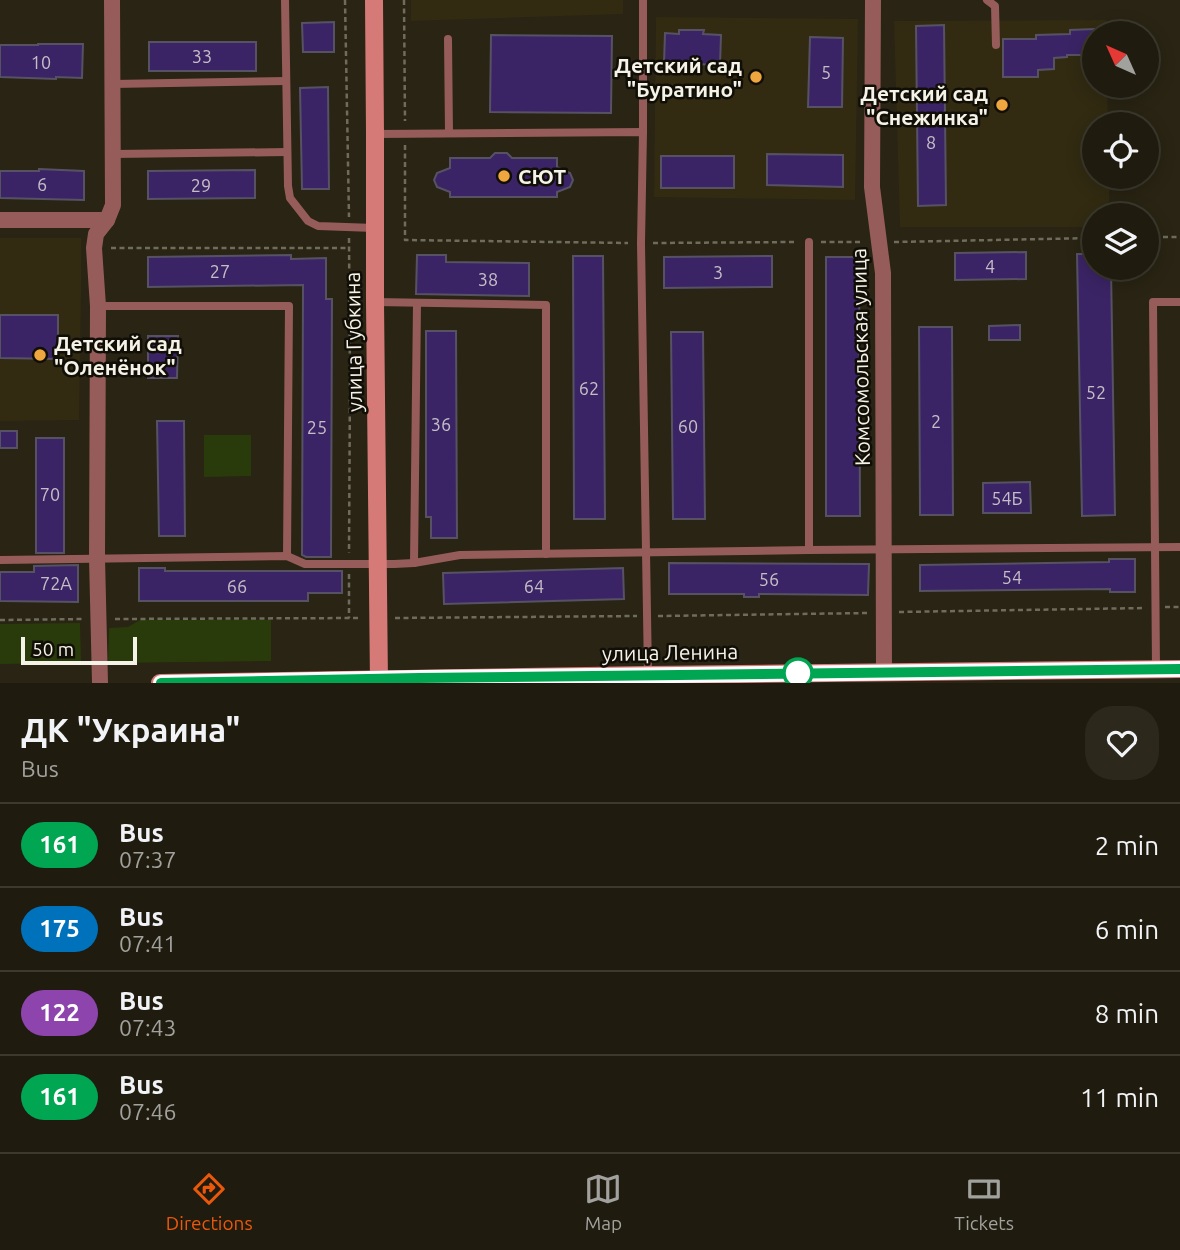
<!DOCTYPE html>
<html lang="en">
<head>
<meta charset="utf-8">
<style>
	:root { --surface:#1f1b0e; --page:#2c281c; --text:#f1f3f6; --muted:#a1a19e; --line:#3c392e; --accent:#ea580c }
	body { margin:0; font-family:Ubuntu,sans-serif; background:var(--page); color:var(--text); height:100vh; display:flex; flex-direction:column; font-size:26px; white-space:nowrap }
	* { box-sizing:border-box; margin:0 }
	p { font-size:23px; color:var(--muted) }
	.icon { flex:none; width:38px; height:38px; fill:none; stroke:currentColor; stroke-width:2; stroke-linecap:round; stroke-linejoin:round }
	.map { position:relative; height:683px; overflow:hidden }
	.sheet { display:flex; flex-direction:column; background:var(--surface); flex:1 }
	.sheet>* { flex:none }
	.badge { padding:0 14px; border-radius:23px; font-size:24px; line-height:46px }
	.needle { width:46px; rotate:315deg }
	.fabs { position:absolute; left:1082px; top:21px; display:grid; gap:14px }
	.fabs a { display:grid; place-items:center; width:77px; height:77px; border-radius:50%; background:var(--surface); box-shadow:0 4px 18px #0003,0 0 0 2px var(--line); font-size:35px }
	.scale { position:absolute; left:21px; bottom:18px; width:116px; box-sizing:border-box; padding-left:7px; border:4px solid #f5f2e7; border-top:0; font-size:19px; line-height:24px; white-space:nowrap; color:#f5f2e7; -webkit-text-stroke:5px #100e07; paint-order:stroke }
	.map>.badge { position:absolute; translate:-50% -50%; box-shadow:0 0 0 4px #fff }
	.round { display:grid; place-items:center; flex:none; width:74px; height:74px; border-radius:28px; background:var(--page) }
	.headline { display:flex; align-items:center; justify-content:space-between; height:119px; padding:0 21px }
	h1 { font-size:33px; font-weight:700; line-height:52px }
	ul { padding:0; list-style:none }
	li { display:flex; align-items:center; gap:21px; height:84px; padding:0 21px; border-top:2px solid var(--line) }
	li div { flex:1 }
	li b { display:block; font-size:26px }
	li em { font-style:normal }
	li .badge { min-width:77px; font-weight:700; text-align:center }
	.menu { display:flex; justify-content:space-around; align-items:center; height:98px; border-top:2px solid var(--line); background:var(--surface); font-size:19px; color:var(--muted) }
	.menu a { display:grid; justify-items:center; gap:4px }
	.menu .on { color:var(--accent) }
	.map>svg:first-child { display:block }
	.built { fill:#322b12 }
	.green { fill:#293b0a }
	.building { fill:#3b2465; stroke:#565264; stroke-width:2 }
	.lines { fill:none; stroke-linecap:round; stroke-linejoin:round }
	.path { stroke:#706c5d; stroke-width:2.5; stroke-dasharray:5 3.5; stroke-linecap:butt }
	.lane { stroke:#955c5a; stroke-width:8 }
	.street { stroke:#955c5a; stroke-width:16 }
	.secondary { stroke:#d67a78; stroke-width:18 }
	.line-casing { stroke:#fff; stroke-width:16 }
	.line { stroke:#00a651; stroke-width:10 }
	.poi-dot { fill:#f0a63e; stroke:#100e07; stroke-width:2.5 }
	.stop-dot { fill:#fff; stroke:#00a651; stroke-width:3.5 }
	.labels { text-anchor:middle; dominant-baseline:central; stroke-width:5; stroke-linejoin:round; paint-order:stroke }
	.number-label { font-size:18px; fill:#c6bec6 }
	.poi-label { font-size:21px; font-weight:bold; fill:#f5f2e7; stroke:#100e07; text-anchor:end }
	.street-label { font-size:21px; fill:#f5f2e7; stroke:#100e07 }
</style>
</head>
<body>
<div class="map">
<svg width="1180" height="683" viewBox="0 0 1180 683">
	<rect width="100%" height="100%" fill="#292413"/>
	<g class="built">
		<path d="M411,0h212v14l-212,7z"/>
		<path d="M656,17l202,2 -3,181 -201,-3z"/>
		<path d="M1106,20l1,13h-13v53h13l1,38h-14v53h15v38h-15v12h-194l-6,-206z"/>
		<path d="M0,238h81v53l-2,129 -79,1z"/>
	</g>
	<g class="green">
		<path d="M204,435h47v41l-47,1z"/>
		<path d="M140,620h131v41l-163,2 1,-35 19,-1z"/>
		<path d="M80,623l1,40 -81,1v-40z"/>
	</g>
	<g class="building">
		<path d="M334,22v30h-31l-1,-29z"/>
		<path d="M944,25l2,180 -28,1 -2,-180z"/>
		<path d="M1094,29v26h-27v2l-13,1v11l-16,1v7h-35v-38h33v-4l34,-1v-4z"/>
		<path d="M679,30h25l-1,4 18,1 -1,30 -56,-2 1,-30 14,1z"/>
		<path d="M491,35l121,1 -1,77 -121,-1z"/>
		<path d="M810,37l33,1 -1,69h-34z"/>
		<rect x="149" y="42" width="107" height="29"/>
		<path d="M38,44h45l-1,34 -26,-1v2l-56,-2v-32h38z"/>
		<path d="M328,87l1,102h-27l-2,-101z"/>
		<path d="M495,153h12l5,5h45v9l13,6 3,7 -3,7 -13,5v5h-107v-5l-13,-5 -3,-7 3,-7 13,-5v-10h40z"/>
		<path d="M767,154l76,1v32l-76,-2z"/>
		<rect x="661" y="156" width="73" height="32"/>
		<path d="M39,169l45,2v29l-84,-2v-27h39z"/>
		<path d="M255,170v28l-107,1v-28z"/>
		<path d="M1026,252v27l-71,1v-27z"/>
		<path d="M1077,254h17v14h17l4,247 -33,1z"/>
		<path d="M291,255v4l35,-1v41h6l-1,258h-25l-4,-2 1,-270 -155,2v-30z"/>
		<path d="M417,255h29v7l83,1v33l-113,-2z"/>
		<path d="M573,256h30l2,263h-31z"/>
		<path d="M772,256v31l-108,1v-31z"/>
		<path d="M826,257h33l1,259h-34z"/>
		<path d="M0,315h58v44l-58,-1z"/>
		<path d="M1020,325v15h-31v-14z"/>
		<path d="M919,327h33l1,188h-33z"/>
		<path d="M426,331h30l1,207h-26v-21h-5z"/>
		<path d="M671,332h32l2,187h-32z"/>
		<path d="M148,336h30l-1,42h-29z"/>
		<path d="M157,421h27l1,115h-26z"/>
		<rect x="0" y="431" width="17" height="17"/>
		<rect x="36" y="438" width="28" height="115"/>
		<path d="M1030,482l1,31h-48v-30z"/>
		<path d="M1109,559h26v33h-25v-3l-190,2v-26l189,-3z"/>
		<path d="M669,563l200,1 -1,31 -109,-1v3h-15v-3h-75z"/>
		<path d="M78,565v37l-78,-1v-29h34v-6z"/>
		<path d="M139,568h26v3h177v22h-34v8h-169z"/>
		<path d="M623,568l1,31 -180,5 -1,-31z"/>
	</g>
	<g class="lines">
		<g class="path">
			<path d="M345,0l4,217"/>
			<path d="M404,0l1,121"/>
			<path d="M405,145v95l223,3"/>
			<path d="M1146,237h34"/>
			<path d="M349,238l1,142 -1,173"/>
			<path d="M821,242h42"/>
			<path d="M894,242l200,-4"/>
			<path d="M653,243l143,-1"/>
			<path d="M111,248h237"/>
			<path d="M349,574v44"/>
			<path d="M1165,607h15"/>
			<path d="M899,612l246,-4"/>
			<path d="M658,616l210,-3"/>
			<path d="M395,618l242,-2"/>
			<path d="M115,619l246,-1"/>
			<path d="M0,620l84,-1"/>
		</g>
		<g class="lane">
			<path d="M285,0l3,186 2,12 18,23 10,5 56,2"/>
			<path d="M987,0l8,6 1,39"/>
			<path d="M448,39l1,94"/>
			<path d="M113,84l173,-3"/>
			<path d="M643,132v-132"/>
			<path d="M375,134l268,-2 -2,111 7,432"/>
			<path d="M113,154l174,-2"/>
			<path d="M375,302l171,3v249"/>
			<path d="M98,306h191l-2,250"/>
			<path d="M809,550v-308"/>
			<path d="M0,560l287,-4 18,8h89l20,-1 46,-8 349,-5 371,-3"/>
			<path d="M414,563l3,-260"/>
			<path d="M1156,669l-3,-367h27"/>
		</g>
		<g class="street">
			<path d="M873,0l-1,187 11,86 1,399"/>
			<path d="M0,220h107"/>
			<path d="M100,683l-3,-125 1,-252 -4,-58 2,-14 11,-14 6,-15 -1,-205"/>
		</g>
		<g class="secondary">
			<path d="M374,0l1,134v168l4,381"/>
			<path d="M160,683l488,-8 532,-6"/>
		</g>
	</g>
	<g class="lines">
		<g class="line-casing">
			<path id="line" d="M161,683l258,-5 761,-9"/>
		</g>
		<use href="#line" class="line"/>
	</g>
	<g class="poi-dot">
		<circle cx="756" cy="77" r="7"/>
		<circle cx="1002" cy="105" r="7"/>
		<circle cx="504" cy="176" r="7"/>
		<circle cx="40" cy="355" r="7"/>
	</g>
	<circle class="stop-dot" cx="798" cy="673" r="14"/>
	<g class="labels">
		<g class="number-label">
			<text x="202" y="56">33</text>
			<text x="41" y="62">10</text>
			<text x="826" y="72">5</text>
			<text x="931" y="142">8</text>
			<text x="42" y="184">6</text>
			<text x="201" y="185">29</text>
			<text x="990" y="266">4</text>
			<text x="220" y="271">27</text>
			<text x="718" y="272">3</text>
			<text x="488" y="279">38</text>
			<text x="589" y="388">62</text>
			<text x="1096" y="392">52</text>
			<text x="936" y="421">2</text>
			<text x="441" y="424">36</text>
			<text x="688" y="426">60</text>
			<text x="317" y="427">25</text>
			<text x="50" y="494">70</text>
			<text x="1007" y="498">54Б</text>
			<text x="1012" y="577">54</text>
			<text x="769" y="579">56</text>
			<text x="56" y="583">72А</text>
			<text x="237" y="586">66</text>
			<text x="534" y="586">64</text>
		</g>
		<g class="poi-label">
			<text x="742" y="65">Детский сад<tspan x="742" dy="24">"Буратино"</tspan></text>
			<text x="988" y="93">Детский сад<tspan x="988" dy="24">"Снежинка"</tspan></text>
			<text x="518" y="176" text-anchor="start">СЮТ</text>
			<text x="54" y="343" text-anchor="start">Детский сад<tspan x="54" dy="24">"Оленёнок"</tspan></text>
		</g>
		<g class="street-label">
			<text transform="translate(353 342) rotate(-91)">улица Губкина</text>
			<text transform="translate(860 357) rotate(-91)">Комсомольская улица</text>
			<text transform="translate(670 652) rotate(-1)">улица Ленина</text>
		</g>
	</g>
</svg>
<div class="fabs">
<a><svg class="needle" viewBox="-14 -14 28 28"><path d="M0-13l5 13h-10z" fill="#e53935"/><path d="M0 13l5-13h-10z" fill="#a1a19e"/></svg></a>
<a><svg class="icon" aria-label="locate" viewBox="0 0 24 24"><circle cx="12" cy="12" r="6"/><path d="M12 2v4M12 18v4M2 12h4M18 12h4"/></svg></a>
<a><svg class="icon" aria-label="layers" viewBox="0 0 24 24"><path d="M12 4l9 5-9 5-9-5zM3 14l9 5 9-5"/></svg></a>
</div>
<div class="scale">50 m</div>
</div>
<section class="sheet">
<div class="headline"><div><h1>ДК &quot;Украина&quot;</h1><p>Bus</p></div><a class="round"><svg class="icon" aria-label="heart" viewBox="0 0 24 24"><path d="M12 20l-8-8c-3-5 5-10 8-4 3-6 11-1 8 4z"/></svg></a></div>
<ul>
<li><span class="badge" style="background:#00a651;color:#fff">161</span><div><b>Bus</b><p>07:37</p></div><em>2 min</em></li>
<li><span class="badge" style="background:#0072bc;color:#fff">175</span><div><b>Bus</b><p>07:41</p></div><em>6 min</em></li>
<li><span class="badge" style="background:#8e44ad;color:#fff">122</span><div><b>Bus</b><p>07:43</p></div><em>8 min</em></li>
<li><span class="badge" style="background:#00a651;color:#fff">161</span><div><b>Bus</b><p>07:46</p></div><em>11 min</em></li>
</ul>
</section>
<nav class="menu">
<a class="on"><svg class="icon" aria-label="directions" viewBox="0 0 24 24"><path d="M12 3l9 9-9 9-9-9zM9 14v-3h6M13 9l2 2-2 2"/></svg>Directions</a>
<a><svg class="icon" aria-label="map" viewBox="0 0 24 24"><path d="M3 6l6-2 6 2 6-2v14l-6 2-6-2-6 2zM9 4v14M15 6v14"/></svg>Map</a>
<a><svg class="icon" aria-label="tickets" viewBox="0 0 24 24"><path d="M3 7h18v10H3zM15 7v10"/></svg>Tickets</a>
</nav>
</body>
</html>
